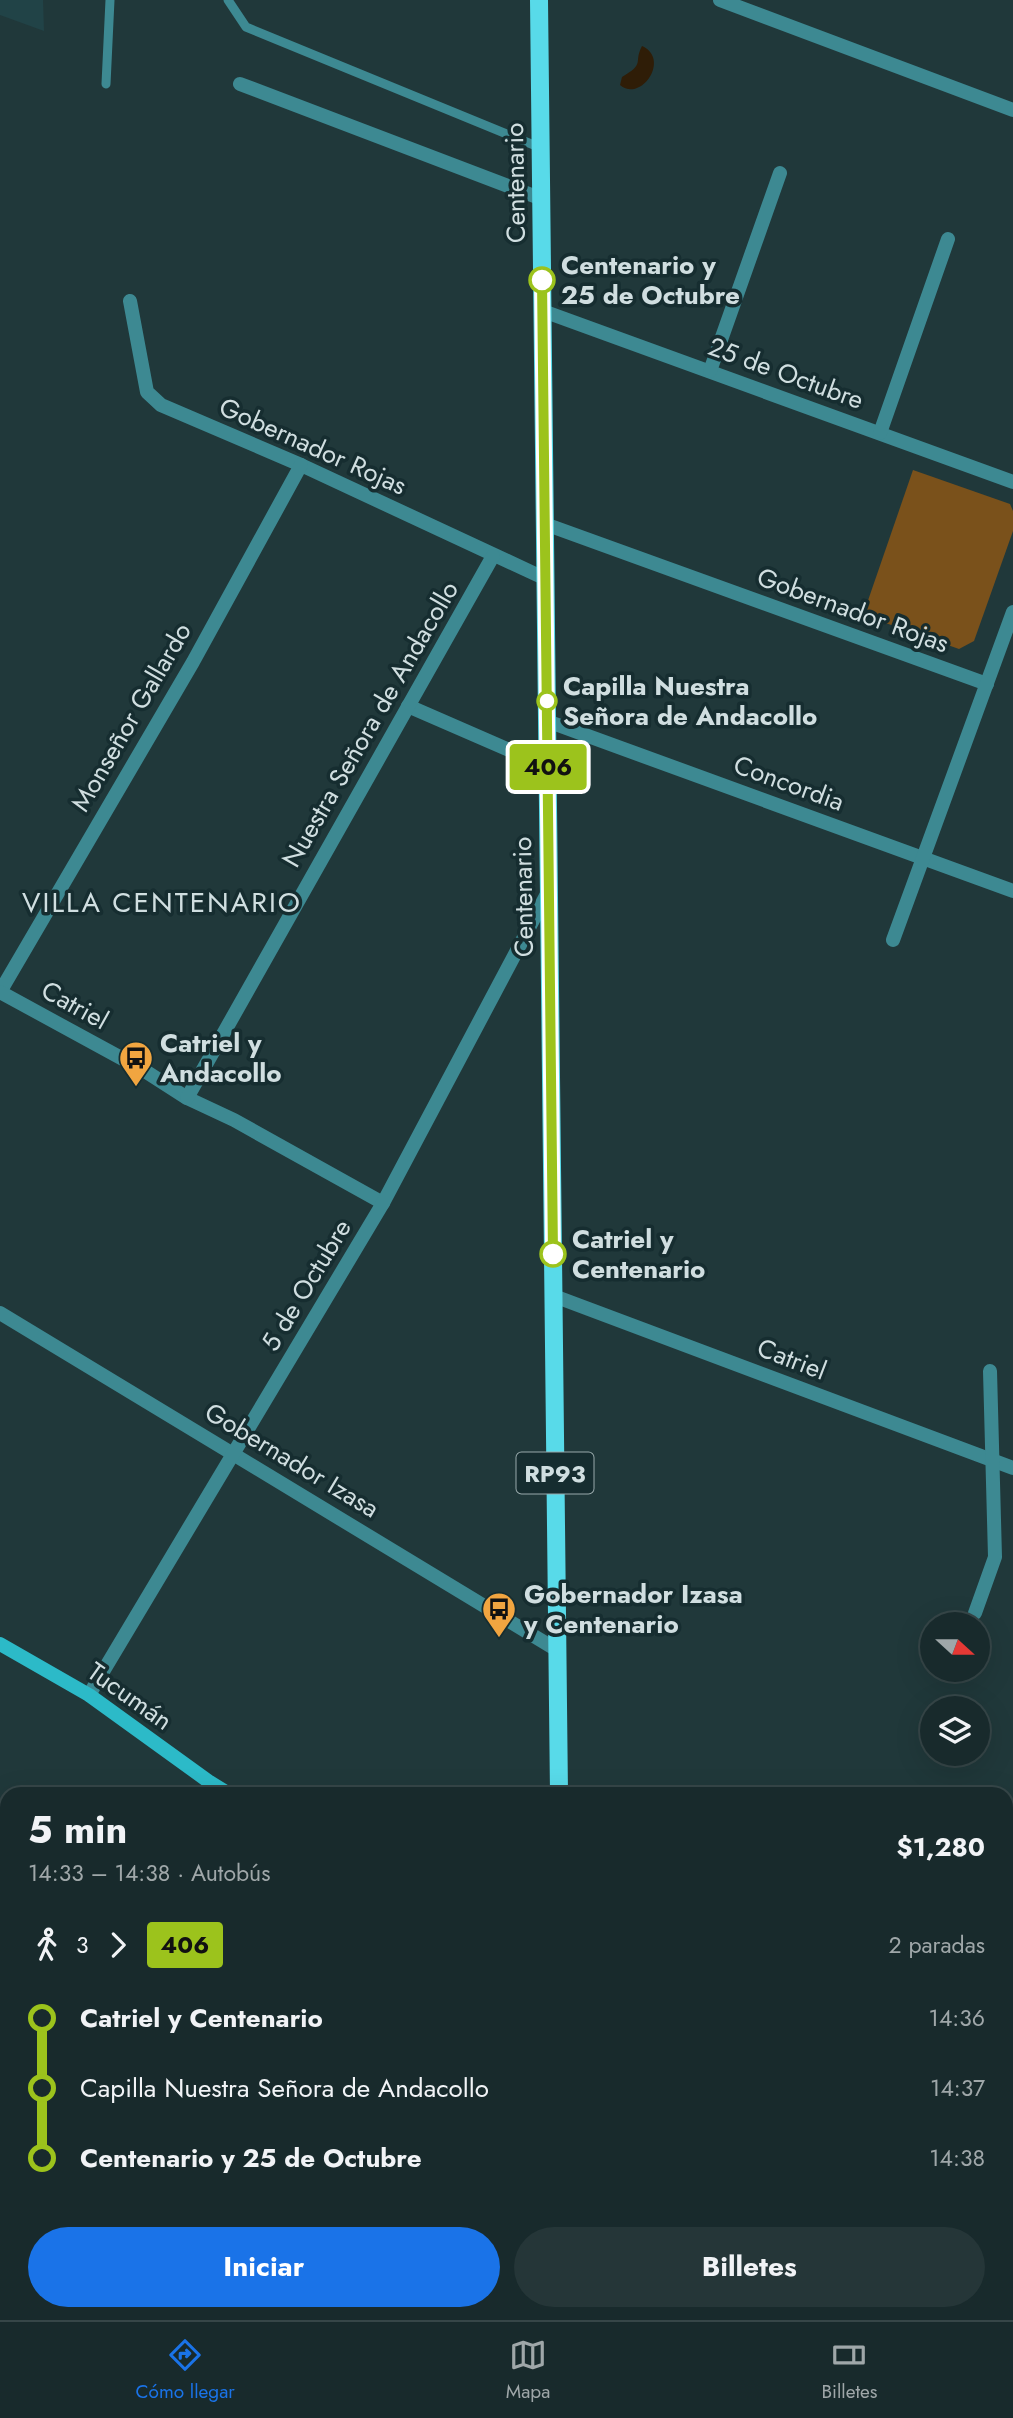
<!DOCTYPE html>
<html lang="es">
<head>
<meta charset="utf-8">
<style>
	:root { --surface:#182a2c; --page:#253638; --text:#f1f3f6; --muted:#9fa7a9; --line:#364648; --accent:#1a73e8 }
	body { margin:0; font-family:Jost,sans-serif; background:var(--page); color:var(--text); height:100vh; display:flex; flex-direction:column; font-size:26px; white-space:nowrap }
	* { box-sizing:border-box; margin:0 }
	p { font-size:23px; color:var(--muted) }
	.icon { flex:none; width:38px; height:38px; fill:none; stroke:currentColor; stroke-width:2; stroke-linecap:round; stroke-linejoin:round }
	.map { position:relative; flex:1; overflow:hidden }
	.side { position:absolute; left:0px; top:1787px; width:1013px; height:534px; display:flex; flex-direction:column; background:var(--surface); border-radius:21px 21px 0 0; box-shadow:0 7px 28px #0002,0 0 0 2px var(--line) }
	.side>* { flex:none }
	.badge { padding:0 14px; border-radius:5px; font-size:24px; line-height:46px }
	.needle { width:46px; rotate:111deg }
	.tools { position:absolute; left:920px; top:1612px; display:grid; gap:14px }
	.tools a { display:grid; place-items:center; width:70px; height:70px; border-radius:50%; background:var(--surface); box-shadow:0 7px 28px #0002,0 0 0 2px var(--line); font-size:35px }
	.map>.badge { position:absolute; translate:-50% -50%; box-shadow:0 0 0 4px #fff }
	.legs { display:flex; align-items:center; gap:10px; height:77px; padding:0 28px; font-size:23px }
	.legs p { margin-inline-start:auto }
	.overview { display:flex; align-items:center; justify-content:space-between; height:119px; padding:0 28px }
	h1 { font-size:38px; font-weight:700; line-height:52px }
	.action { display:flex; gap:14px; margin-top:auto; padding:14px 28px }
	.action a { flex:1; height:80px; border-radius:42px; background:var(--accent); color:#fff; font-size:28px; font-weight:700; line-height:80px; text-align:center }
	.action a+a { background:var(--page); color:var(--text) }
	ul { padding:0 28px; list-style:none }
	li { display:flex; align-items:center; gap:24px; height:70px; font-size:26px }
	li i { display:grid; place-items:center; width:10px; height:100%; margin:0 9px; background:currentColor }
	li i::after { content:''; width:18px; height:18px; margin:-9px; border:5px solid; border-radius:50%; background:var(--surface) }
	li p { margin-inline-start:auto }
	li:first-child i { background:linear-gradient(#0000 50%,currentColor 0) }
	li:last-child i { background:linear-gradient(currentColor 50%,#0000 0) }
	.tab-bar { display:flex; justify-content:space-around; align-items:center; height:98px; border-top:2px solid var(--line); background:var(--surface); font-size:19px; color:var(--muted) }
	.tab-bar a { display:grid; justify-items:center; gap:4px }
	.tab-bar .selected { color:var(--accent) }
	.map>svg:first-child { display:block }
	.built { fill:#214347 }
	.green { fill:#7a511b }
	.water { fill:#2f1d07 }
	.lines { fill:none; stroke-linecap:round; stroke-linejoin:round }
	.service { stroke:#3d8992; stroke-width:9 }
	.minor { stroke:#3d8992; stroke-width:14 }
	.secondary { stroke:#2cbac8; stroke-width:14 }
	.primary { stroke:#58dae9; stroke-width:18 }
	.line-1-casing { stroke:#fff; stroke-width:16 }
	.line-1 { stroke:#9cc31c; stroke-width:10 }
	.stop-1-dot { fill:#fff; stroke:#9cc31c; stroke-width:3.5 }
	.labels { text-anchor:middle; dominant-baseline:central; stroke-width:7; stroke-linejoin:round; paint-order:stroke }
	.shield { fill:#162d30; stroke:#98a9ab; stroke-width:2 }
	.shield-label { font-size:24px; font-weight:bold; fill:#d0dee0 }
	.street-label { font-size:26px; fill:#d0dee0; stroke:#162d30 }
	.stop-label { font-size:26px; font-weight:bold; fill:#d0dee0; stroke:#162d30; text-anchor:start }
	.poi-label { font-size:26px; font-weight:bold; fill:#d0dee0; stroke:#162d30; text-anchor:start }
	.neighbourhood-label { font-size:28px; letter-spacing:2px; fill:#d0dee0; stroke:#162d30 }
</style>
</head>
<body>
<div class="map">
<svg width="1013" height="2320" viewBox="0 0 1013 2320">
	<rect width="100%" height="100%" fill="#20383a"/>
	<path class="built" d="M0,0h43l1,31 -44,-16z"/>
	<path class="green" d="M913,470l97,34 3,7v20l-39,110 -15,8 -96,-34z"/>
	<path class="water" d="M642,46c29,13 -1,57 -22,39l2,-8c24,-14 11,-14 20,-31z"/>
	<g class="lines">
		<g class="service">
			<path d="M228,0l18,27 295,121"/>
			<path d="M106,84l4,-84"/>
		</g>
		<g class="minor">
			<path d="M720,0l293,110"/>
			<path d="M240,84l302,115"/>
			<path d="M130,301l17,91 14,13 140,60 245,114"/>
			<path d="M543,311l470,171"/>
			<path d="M710,371l70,-198"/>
			<path d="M880,433l68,-194"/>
			<path d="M545,524l442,160"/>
			<path d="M408,706l140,61"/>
			<path d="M547,721l466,170"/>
			<path d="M893,940l120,-328"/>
			<path d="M0,992l193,-330 108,-197"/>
			<path d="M0,992l145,79 42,27 47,22 149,83"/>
			<path d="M187,1098l306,-542"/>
			<path d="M554,1296l459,172"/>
			<path d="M0,1313l557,337"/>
			<path d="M975,1613l20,-56 -5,-186"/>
			<path d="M89,1695l294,-492 165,-311"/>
		</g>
		<path class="secondary" d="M0,1644l89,51 119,86 21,13"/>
		<g class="primary">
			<path d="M539,0l20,1794"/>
			<path d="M565,2314v6"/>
		</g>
	</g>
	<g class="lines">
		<g class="line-1-casing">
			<path id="line-1" d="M542,280l11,974"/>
		</g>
		<use href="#line-1" class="line-1"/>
	</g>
	<defs>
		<g id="bus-pin" transform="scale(1.75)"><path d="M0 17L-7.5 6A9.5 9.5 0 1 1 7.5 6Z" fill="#f1a540" stroke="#162d30"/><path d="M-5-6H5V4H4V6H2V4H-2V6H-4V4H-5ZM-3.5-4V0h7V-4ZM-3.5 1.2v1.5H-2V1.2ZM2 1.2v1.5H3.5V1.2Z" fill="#111"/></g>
	</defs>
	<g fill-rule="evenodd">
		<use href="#bus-pin" x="136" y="1058"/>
		<use href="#bus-pin" x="499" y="1609"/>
	</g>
	<g class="stop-1-dot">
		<circle cx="542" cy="280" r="12"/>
		<circle cx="547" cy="701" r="9"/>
		<circle cx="553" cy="1254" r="12"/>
	</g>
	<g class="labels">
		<rect class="shield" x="516.5" y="1452.5" width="77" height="41" rx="5"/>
		<g class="shield-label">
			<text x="555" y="1473">RP93</text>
		</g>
		<g class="street-label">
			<text transform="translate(515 183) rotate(-91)">Centenario</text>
			<text transform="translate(786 373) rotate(20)">25 de Octubre</text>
			<text transform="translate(313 446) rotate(24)">Gobernador Rojas</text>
			<text transform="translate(853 610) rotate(20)">Gobernador Rojas</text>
			<text transform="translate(131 717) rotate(-60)">Monseñor Gallardo</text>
			<text transform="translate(370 724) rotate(-60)">Nuestra Señora de Andacollo</text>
			<text transform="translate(789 783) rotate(20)">Concordia</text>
			<text transform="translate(523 897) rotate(-91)">Centenario</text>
			<text transform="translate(75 1005) rotate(29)">Catriel</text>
			<text transform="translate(306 1285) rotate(-59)">5 de Octubre</text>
			<text transform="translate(792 1359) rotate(21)">Catriel</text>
			<text transform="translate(292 1460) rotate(31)">Gobernador Izasa</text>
			<text transform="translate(130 1696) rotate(35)">Tucumán</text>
		</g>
		<g class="stop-label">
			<text x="561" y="265">Centenario y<tspan x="561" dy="30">25 de Octubre</tspan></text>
			<text x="563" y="686">Capilla Nuestra<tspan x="563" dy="30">Señora de Andacollo</tspan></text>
			<text x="572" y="1239">Catriel y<tspan x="572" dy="30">Centenario</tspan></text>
		</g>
		<g class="poi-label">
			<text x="160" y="1043">Catriel y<tspan x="160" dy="30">Andacollo</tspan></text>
			<text x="524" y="1594">Gobernador Izasa<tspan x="524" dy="30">y Centenario</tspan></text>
		</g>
		<g class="neighbourhood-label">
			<text x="162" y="902">VILLA CENTENARIO</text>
		</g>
	</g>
</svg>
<div class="tools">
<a><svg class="needle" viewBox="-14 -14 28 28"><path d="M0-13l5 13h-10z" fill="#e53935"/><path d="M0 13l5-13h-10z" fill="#9fa7a9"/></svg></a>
<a><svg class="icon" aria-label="layers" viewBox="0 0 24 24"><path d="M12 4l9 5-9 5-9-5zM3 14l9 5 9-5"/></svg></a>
</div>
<b class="badge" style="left:548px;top:767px;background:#9cc31c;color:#111">406</b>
<section class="side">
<div class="overview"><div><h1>5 min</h1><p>14:33 – 14:38 · Autobús</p></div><b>$1,280</b></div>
<div class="legs"><svg class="icon" aria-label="walk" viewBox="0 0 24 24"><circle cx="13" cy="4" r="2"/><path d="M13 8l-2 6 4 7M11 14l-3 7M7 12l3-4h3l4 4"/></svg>3<svg class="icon" aria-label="forward" viewBox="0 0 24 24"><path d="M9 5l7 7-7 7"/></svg><b class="badge" style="background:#9cc31c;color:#111">406</b><p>2 paradas</p></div>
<ul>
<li><i style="color:#9cc31c"></i><b>Catriel y Centenario</b><p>14:36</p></li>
<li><i style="color:#9cc31c"></i><span>Capilla Nuestra Señora de Andacollo</span><p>14:37</p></li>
<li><i style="color:#9cc31c"></i><b>Centenario y 25 de Octubre</b><p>14:38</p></li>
</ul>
<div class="action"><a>Iniciar</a><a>Billetes</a></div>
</section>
</div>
<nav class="tab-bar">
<a class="selected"><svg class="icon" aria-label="directions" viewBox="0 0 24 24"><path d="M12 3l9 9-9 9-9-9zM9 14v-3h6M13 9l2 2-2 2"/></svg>Cómo llegar</a>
<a><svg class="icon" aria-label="map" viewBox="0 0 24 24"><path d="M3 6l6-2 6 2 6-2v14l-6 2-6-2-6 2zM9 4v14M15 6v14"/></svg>Mapa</a>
<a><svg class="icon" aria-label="tickets" viewBox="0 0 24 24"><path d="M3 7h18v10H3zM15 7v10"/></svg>Billetes</a>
</nav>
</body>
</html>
